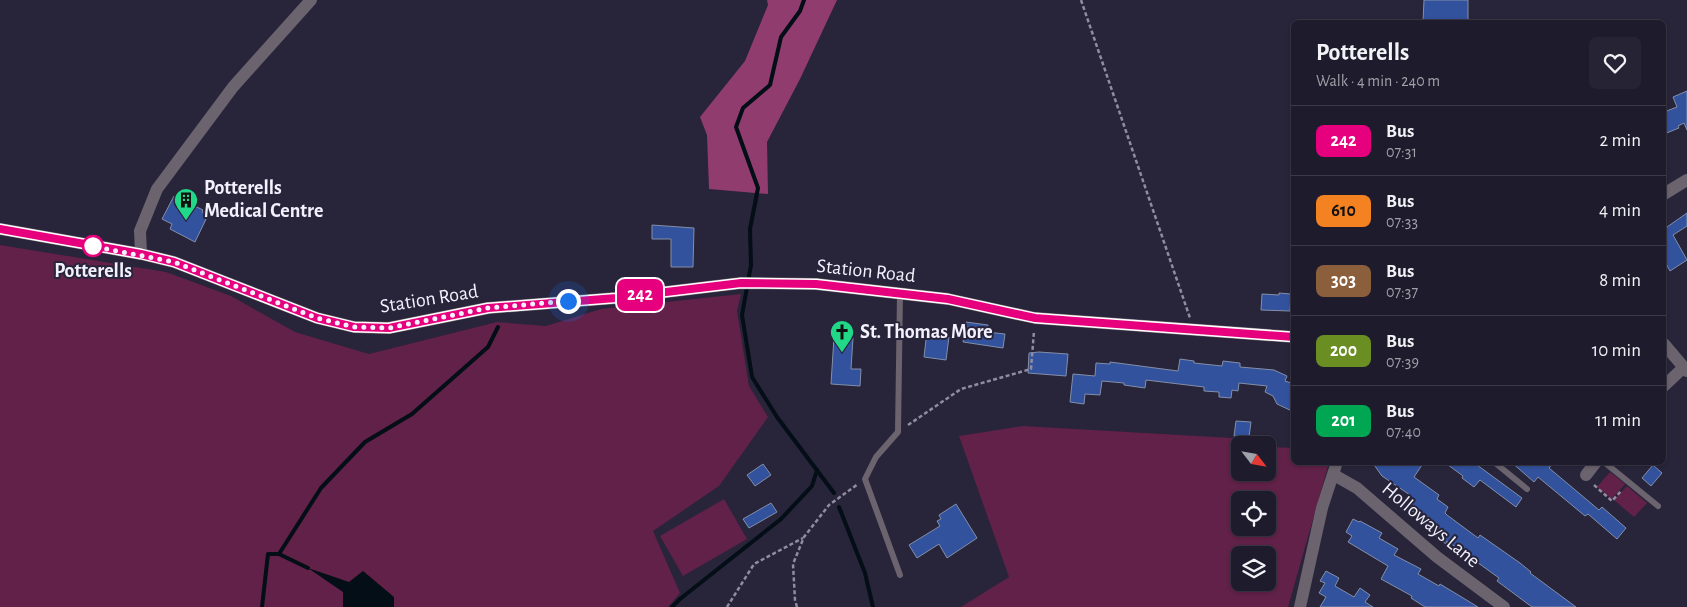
<!DOCTYPE html>
<html lang="en">
<head>
<meta charset="utf-8">
<style>
	:root { --surface:#1e1b2c; --page:#262434; --text:#f1f3f6; --muted:#a1a1a9; --line:#3c3948 }
	body { margin:0; font-family:"Alegreya Sans",sans-serif; background:var(--page); color:var(--text); height:100vh; display:flex; flex-direction:column; font-size:19px; white-space:nowrap }
	* { box-sizing:border-box; margin:0 }
	p { font-size:16px; color:var(--muted) }
	.icon { flex:none; width:28px; height:28px; fill:none; stroke:currentColor; stroke-width:2; stroke-linecap:round; stroke-linejoin:round }
	.map { position:relative; flex:1; overflow:hidden }
	.details { position:absolute; left:1291px; top:20px; width:375px; height:445px; display:flex; flex-direction:column; background:var(--surface); border-radius:8px; box-shadow:0 1px 4px #0004,0 0 0 1px var(--line) }
	.details>* { flex:none }
	.badge { padding:0 10px; border-radius:8px; font-size:18px; line-height:32px }
	.needle { width:32px; rotate:121deg }
	.buttons { position:absolute; left:1231px; top:436px; display:grid; gap:10px }
	.buttons a { display:grid; place-items:center; width:45px; height:45px; border-radius:8px; background:var(--surface); box-shadow:0 1px 4px #0004,0 0 0 1px var(--line); font-size:25px }
	.you { position:absolute; width:25px; height:25px; margin:-12px; border:4px solid #fff; border-radius:50%; background:#1a73e8; box-shadow:0 0 0 8px #1a73e833 }
	.map>.badge { position:absolute; translate:-50% -50%; box-shadow:0 0 0 2px #fff }
	.round { display:grid; place-items:center; flex:none; width:52px; height:52px; border-radius:8px; background:var(--page) }
	.overview { display:flex; align-items:center; justify-content:space-between; height:85px; padding:0 25px }
	h1 { font-size:24px; font-weight:600; line-height:38px }
	ul { padding:0; list-style:none }
	li { display:flex; align-items:center; gap:15px; height:70px; padding:0 25px; border-top:1px solid var(--line) }
	li div { flex:1 }
	li b { display:block; font-size:19px }
	li em { font-style:normal }
	li .badge { min-width:55px; font-weight:700; text-align:center }
	.map>svg:first-child { display:block }
	.green { fill:#612148; fill-rule:evenodd }
	.forest { fill:#903c6f }
	.water { fill:#030e17 }
	.lines { fill:none; stroke-linecap:round; stroke-linejoin:round }
	.stream { stroke:#030e17; stroke-width:4 }
	.building { fill:#32529d; stroke:#838fa9 }
	.path { stroke:#908d9e; stroke-width:2.5; stroke-dasharray:4 2.5; stroke-linecap:butt }
	.service { stroke:#6b636d; stroke-width:6 }
	.minor { stroke:#6b636d; stroke-width:12 }
	.tertiary { stroke:#6b636d; stroke-width:12 }
	.line-casing { stroke:#fff; stroke-width:11 }
	.line { stroke:#e6007e; stroke-width:8 }
	.walk { stroke:#f2f1fd; stroke-width:5; stroke-dasharray:0 9 }
	.stop-dot { fill:#fff; stroke:#e6007e; stroke-width:2.5 }
	.labels { text-anchor:middle; dominant-baseline:central; stroke-width:4; stroke-linejoin:round; paint-order:stroke }
	.poi-label { font-size:20px; font-weight:bold; fill:#f2f1fd; stroke:#28243a; text-anchor:start }
	.stop-label { font-size:20px; font-weight:bold; fill:#f2f1fd; stroke:#28243a }
	.street-label { font-size:20px; fill:#f2f1fd; stroke:#28243a }
</style>
</head>
<body>
<div class="map">
<svg width="1687" height="607" viewBox="0 0 1687 607">
	<rect width="100%" height="100%" fill="#28243a"/>
	<g class="green">
		<path d="M0,245l166,27 65,24 64,36 74,22 128,-32 49,4 55,-17 140,-15 -4,17 12,75 19,31 -49,69 -66,45 27,62 -12,14h-668z"/>
		<path d="M1023,426l226,13 12,6h-21v27h28v-25l26,1v14l35,1 -41,144h-327l48,-30 -50,-141zM1240,500h28v28h-28zM1240,555h28v27h-28z"/>
		<path d="M1610,472l15,12 -13,15 -15,-12z"/>
		<path d="M1627,486l20,17 -13,14 -20,-17z"/>
		<path d="M724,499l23,40 -64,37 -23,-40z"/>
	</g>
	<path class="forest" d="M767,0h70l-37,79 -33,63 1,52 -59,-5 -2,-54 -7,-18 45,-56 23,-56z"/>
	<path class="water" d="M308,568l41,14 14,-11 31,26v10h-51v-15z"/>
	<g class="lines">
		<g class="stream">
			<path d="M804,0l-4,11 -19,26 -11,48 -27,23 -7,19 22,61 -8,41 1,36 -9,50 10,62 25,40 57,76"/>
			<path d="M839,507l26,66 8,34"/>
			<path d="M279,554l42,-66 44,-46 47,-28 76,-67 10,-20"/>
			<path d="M262,607l6,-53h11l29,14"/>
			<path d="M672,607l8,-8 101,-80 31,-33 5,-16"/>
		</g>
	</g>
	<g class="building">
		<path d="M1424,0h44v22h-45z"/>
		<path d="M1687,91v39l-3,-7 -6,3 1,2 -15,6v-22l13,-5 -4,-10z"/>
		<path d="M174,196l29,14 -1,2 6,3 -13,27 -25,-13 2,-5 -10,-5z"/>
		<path d="M1687,213v13l-14,9 14,25 -17,11 -6,-11v-38l3,5z"/>
		<path d="M652,225l42,3 -1,39h-22v-28h-19z"/>
		<path d="M1279,293l12,1 -1,17 -29,-1 1,-16 17,1z"/>
		<path d="M966,322l22,3 -1,7 18,2 -2,14 -40,-6z"/>
		<path d="M927,331l15,1 -1,4 8,1 -3,23 -22,-3z"/>
		<path d="M834,337l19,1 -2,31h10l-1,17 -29,-2z"/>
		<path d="M1039,352l29,2 -2,22 -38,-3 1,-20z"/>
		<path d="M1180,359l14,2v2l28,3 1,-5 17,2v4l34,3 13,6 -2,5 9,3v28l-17,-8 -4,-8 -8,-4 2,-6 -28,-3 -1,8 -6,-1 -1,8 -12,-1v-5l-15,-1v-4l-58,-7 -1,8 -21,-3v-2l-22,-2 -2,14 -15,-1 -1,10 -14,-2 3,-28 22,2 1,-13 14,1v-2l68,9z"/>
		<path d="M1236,421l15,1 -2,15 -15,-1z"/>
		<path d="M1372,462h52l-10,15 25,18 -2,4 11,8 -3,6 2,2 31,23 2,-3 40,28 11,9 -1,1 46,34h-44l-35,-26 2,-3 -36,-26 -16,-11 -1,3 -18,-13 1,-2 -3,-2 2,-4 -25,-19 7,-9 -28,-19z"/>
		<path d="M1444,462h29l49,36 -6,9 -36,-27 -6,7 -12,-9 1,-2z"/>
		<path d="M1511,462h43l-5,6 50,42 3,-3 24,21 -9,11 -29,-25 -3,2 -47,-39 -4,5z"/>
		<path d="M763,464l8,11 -16,11 -8,-11z"/>
		<path d="M1653,465l9,8 -11,13 -9,-8z"/>
		<path d="M771,503l6,9 -28,16 -6,-9z"/>
		<path d="M956,504l21,34 -30,20 -8,-14 -22,14 -8,-13 31,-19 -3,-5 4,-2 -2,-4z"/>
		<path d="M1353,519l6,3 1,-1 22,12 -3,5 19,11 -4,6 27,14 -3,5 21,12 1,-2 38,23h-53l-14,-9 1,-2 -31,-17 7,-13 -40,-24 4,-6 -6,-4z"/>
		<path d="M1326,571l13,7 -4,8 19,11 6,-9 10,7 -5,7 8,5h-53l6,-10 -7,-4 6,-10 -5,-2z"/>
	</g>
	<g class="lines">
		<g class="path">
			<path d="M1081,0l109,318"/>
			<path d="M908,425l53,-36 70,-20 3,-38"/>
			<path d="M1594,485l18,16 10,-11"/>
			<path d="M727,607l27,-43 49,-26"/>
			<path d="M797,607l-2,-7 -2,-36 11,-27 25,-32 29,-21"/>
		</g>
		<g class="service">
			<path d="M900,293l-2,139 -22,25 -11,22 35,96"/>
			<path d="M1494,462l33,27"/>
			<path d="M1604,462l54,44"/>
		</g>
		<g class="minor">
			<path d="M141,254l-1,-23 17,-42 76,-102 78,-87"/>
			<path d="M1664,344l23,27"/>
			<path d="M1664,386l19,-18"/>
			<path d="M1334,475l23,13 80,69 67,50"/>
			<path d="M1586,475l10,-13"/>
			<path d="M1300,607l22,-99 15,-46"/>
		</g>
		<g class="tertiary">
			<path d="M1664,194l23,-14"/>
			<path d="M0,229l141,25 33,8 143,56 37,9 35,1 99,-20 128,-10 125,-15 75,1 132,15 87,19 259,19"/>
		</g>
	</g>
	<g class="lines">
		<g class="line-casing">
			<path id="line" d="M0,229l141,25 33,8 143,56 37,9 35,1 99,-20 128,-10 125,-15 75,1 132,15 87,19 259,19"/>
		</g>
		<use href="#line" class="line"/>
		<path class="walk" d="M93,246h-2l83,16 143,56 37,9 35,1 99,-20 80,-7"/>
	</g>
	<defs>
		<g id="building-pin" transform="scale(1.25)"><path d="M0 17L-7.5 6A9.5 9.5 0 1 1 7.5 6Z" fill="#20d887" stroke="#28243a"/><path d="M-4-6H4V6H1V3H-1V6H-4ZM-2.5-4.3h1.7v1.8h-1.7ZM.8-4.3h1.7v1.8H.8ZM-2.5-1h1.7V.8h-1.7ZM.8-1h1.7V.8H.8Z" fill="#111"/></g>
		<g id="church-pin" transform="scale(1.25)"><path d="M0 17L-7.5 6A9.5 9.5 0 1 1 7.5 6Z" fill="#20d887" stroke="#28243a"/><path d="M-1.2-6h2.4v3.5h3.3v2.4h-3.3V6h-2.4V-.1h-3.3v-2.4h3.3Z" fill="#111"/></g>
	</defs>
	<g fill-rule="evenodd">
		<use href="#building-pin" x="186" y="200"/>
		<use href="#church-pin" x="842" y="332"/>
	</g>
	<circle class="stop-dot" cx="93" cy="246" r="10"/>
	<g class="labels">
		<g class="poi-label">
			<text x="204" y="188">Potterells<tspan x="204" dy="23">Medical Centre</tspan></text>
			<text x="860" y="332">St. Thomas More</text>
		</g>
		<g class="stop-label">
			<text x="93" y="271">Potterells</text>
		</g>
		<g class="street-label">
			<text transform="translate(866 271) rotate(6)">Station Road</text>
			<text transform="translate(429 299) rotate(-9)">Station Road</text>
			<text transform="translate(1431 525) rotate(40)">Holloways Lane</text>
		</g>
	</g>
</svg>
<div class="buttons">
<a><svg class="needle" viewBox="-14 -14 28 28"><path d="M0-13l5 13h-10z" fill="#e53935"/><path d="M0 13l5-13h-10z" fill="#a1a1a9"/></svg></a>
<a><svg class="icon" aria-label="locate" viewBox="0 0 24 24"><circle cx="12" cy="12" r="6"/><path d="M12 2v4M12 18v4M2 12h4M18 12h4"/></svg></a>
<a><svg class="icon" aria-label="layers" viewBox="0 0 24 24"><path d="M12 4l9 5-9 5-9-5zM3 14l9 5 9-5"/></svg></a>
</div>
<div class="you" style="left:568px;top:301px"></div>
<b class="badge" style="left:640px;top:295px;background:#e6007e;color:#fff">242</b>
<section class="details">
<div class="overview"><div><h1>Potterells</h1><p>Walk · 4 min · 240 m</p></div><a class="round"><svg class="icon" aria-label="heart" viewBox="0 0 24 24"><path d="M12 20l-8-8c-3-5 5-10 8-4 3-6 11-1 8 4z"/></svg></a></div>
<ul>
<li><span class="badge" style="background:#e6007e;color:#fff">242</span><div><b>Bus</b><p>07:31</p></div><em>2 min</em></li>
<li><span class="badge" style="background:#f58220;color:#111">610</span><div><b>Bus</b><p>07:33</p></div><em>4 min</em></li>
<li><span class="badge" style="background:#8b5e3c;color:#fff">303</span><div><b>Bus</b><p>07:37</p></div><em>8 min</em></li>
<li><span class="badge" style="background:#6b8e23;color:#fff">200</span><div><b>Bus</b><p>07:39</p></div><em>10 min</em></li>
<li><span class="badge" style="background:#00a651;color:#fff">201</span><div><b>Bus</b><p>07:40</p></div><em>11 min</em></li>
</ul>
</section>
</div>
</body>
</html>
